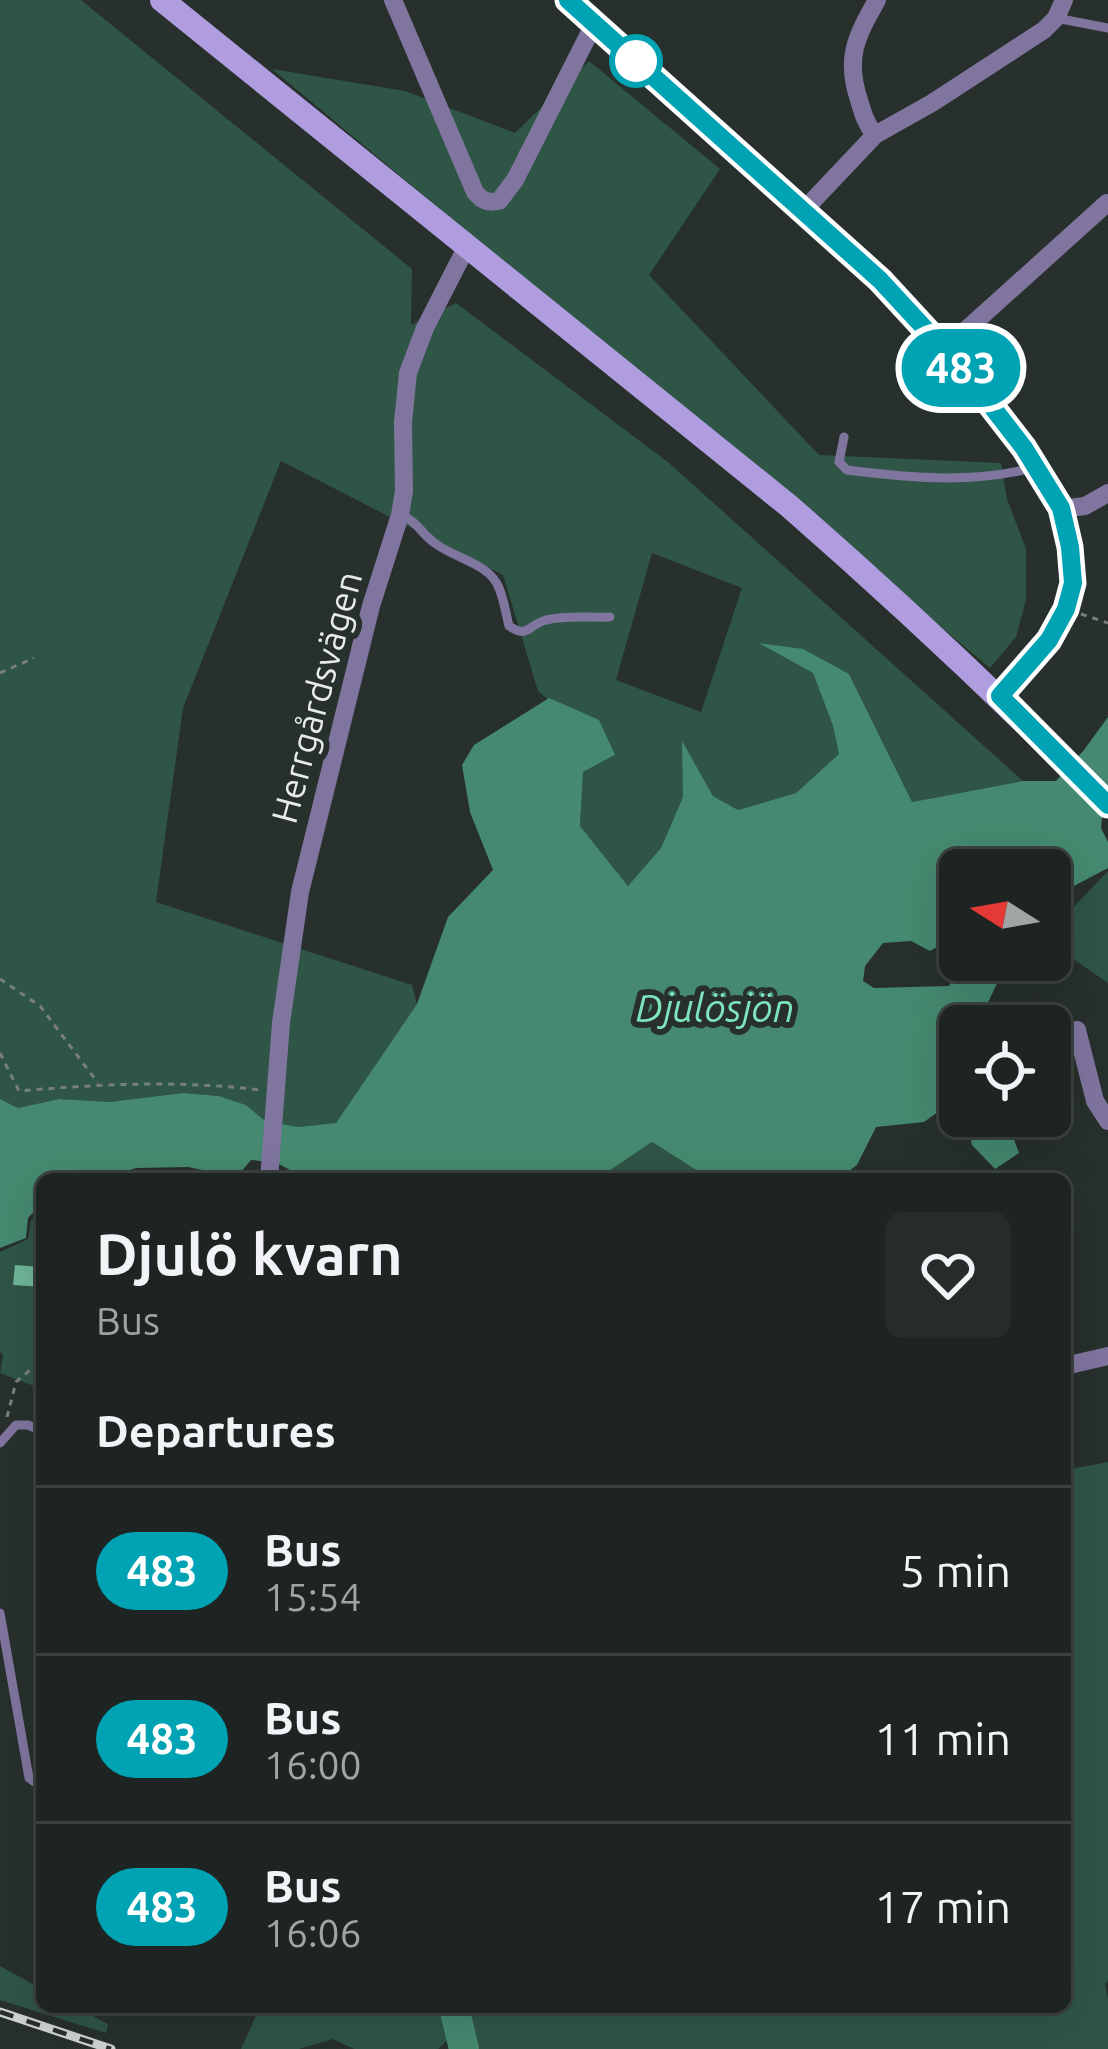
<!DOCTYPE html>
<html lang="en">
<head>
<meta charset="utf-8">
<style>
	:root { --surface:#1d2421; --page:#252c2a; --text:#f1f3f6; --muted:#a0a4a5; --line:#3b413f }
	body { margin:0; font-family:Ubuntu,sans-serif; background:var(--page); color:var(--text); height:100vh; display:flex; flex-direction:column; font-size:45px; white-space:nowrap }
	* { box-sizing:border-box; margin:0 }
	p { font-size:39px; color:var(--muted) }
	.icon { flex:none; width:66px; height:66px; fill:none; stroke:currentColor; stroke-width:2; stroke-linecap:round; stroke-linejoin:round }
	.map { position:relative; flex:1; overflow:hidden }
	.drawer { position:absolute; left:36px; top:1173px; width:1035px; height:840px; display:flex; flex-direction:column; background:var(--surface); border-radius:18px; box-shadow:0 12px 48px #0002,0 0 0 3px var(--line) }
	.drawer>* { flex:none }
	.badge { padding:0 24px; border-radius:39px; font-size:42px; line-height:78px }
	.needle { width:78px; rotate:281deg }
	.tools { position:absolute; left:939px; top:849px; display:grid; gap:24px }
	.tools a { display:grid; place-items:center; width:132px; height:132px; border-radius:18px; background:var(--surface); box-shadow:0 12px 48px #0002,0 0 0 3px var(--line); font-size:60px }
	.map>.badge { position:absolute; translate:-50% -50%; box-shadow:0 0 0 6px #fff }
	h2 { padding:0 60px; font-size:45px; line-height:108px }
	.round { display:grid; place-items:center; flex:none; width:126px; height:126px; border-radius:18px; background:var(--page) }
	.head { display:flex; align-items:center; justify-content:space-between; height:204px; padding:0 60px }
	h1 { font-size:57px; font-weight:700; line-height:90px }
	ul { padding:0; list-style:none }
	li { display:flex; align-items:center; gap:36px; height:168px; padding:0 60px; border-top:3px solid var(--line) }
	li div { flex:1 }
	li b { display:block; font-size:45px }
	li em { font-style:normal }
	li .badge { min-width:132px; font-weight:700; text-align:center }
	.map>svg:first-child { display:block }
	.green { fill:#2f5546; fill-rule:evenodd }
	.water { fill:#458a70 }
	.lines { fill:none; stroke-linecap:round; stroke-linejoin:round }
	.river { stroke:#458a70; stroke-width:30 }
	.building { fill:#6fb599 }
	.path { stroke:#787f7c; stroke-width:3; stroke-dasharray:6 6; stroke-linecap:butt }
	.service { stroke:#80759f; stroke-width:9 }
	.minor { stroke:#80759f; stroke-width:18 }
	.secondary { stroke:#af9ddf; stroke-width:24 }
	.rail-casing { stroke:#cdd3d1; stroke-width:9 }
	.rail { stroke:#27302c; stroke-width:4.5; stroke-dasharray:14; stroke-linecap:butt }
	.line-casing { stroke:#fff; stroke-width:27 }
	.line { stroke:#00a3b4; stroke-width:18 }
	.stop-dot { fill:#fff; stroke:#00a3b4; stroke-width:6 }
	.labels { text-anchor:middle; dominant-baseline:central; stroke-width:12; stroke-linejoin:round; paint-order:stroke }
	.street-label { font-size:36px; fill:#e6ecea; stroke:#27302c }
	.water-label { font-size:39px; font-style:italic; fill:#7de4bc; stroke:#27302c }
</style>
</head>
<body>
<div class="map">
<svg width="1108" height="2049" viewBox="0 0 1108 2049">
	<rect width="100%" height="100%" fill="#27302c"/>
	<g class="green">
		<path d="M0,0h81l331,269 -1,56 45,-22 213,160 354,318 -111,21 -63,-128 -85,-31 49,30 20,53 6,28 -43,39 -58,17 -25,-14 -30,-52v53l-22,51 -33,38 -48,-60 3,-54 31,-16 -76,-65 -35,-116 -222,-114 -98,247 -27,194 256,83 5,19 -81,119 -38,4 -34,-6 -18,-16 -27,-9 -36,-3 -74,9 -50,-3 -41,9 -18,-9zM652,553l90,35 -41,124 -85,-32z"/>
		<path d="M589,61l131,108 -71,106 170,180 182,8 6,36 19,50v51l-10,37 -26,31 -718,-599 133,22 110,42z"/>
		<path d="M1108,871v112l-58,-40v-11z"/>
		<path d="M652,1142l49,31 1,6h-105z"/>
		<path d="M42,1210v179l-42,-16 3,-18 -3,-4v-99l28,-13 3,-18z"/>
		<path d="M1108,1462v518l-3,5 3,13v51h-641l-1,-17 -7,-25h606v-537z"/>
		<path d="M0,1966l42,23v18h34l32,17 -2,9 -106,-33z"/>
		<path d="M260,2007h190l6,25 -18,17h-84l-21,-10 -34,10h-58z"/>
	</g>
	<g class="water">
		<path d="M759,643l44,6 46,25 63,128 111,-21h33l28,-31 24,-33v95l-6,6 -1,10 7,14v26l-36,19h-19l-3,4v-21h-90v73l-8,-5 -22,13 -19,-10 -28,2 -18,23 -2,15 11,7 75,-2 16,-26h43l-24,51 1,15h-25v70l-36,26 -48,5 -19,38 -19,14h-136l-1,-6 -49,-31 -55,37h-290l-30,-16 -26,-3 -16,19h-22l-1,-7 -24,-5 -52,1 -36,11h-58v24l-14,15 -2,20 -26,10v-149l18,9 41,-9 50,3 74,-9 36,3 27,9 19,16 33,6 38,-4 81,-119 31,-87 45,-47 -23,-58 -8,-47 12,-20 75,-47 50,22 16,35 -32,17 -3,54 48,60 33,-38 22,-51 -1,-56 31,55 25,14 58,-17 43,-39 -6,-28 -20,-53z"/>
		<path d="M965,1116h40l14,37 -24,16 -23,-24z"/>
	</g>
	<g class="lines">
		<path class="river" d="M454,2007l10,42"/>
	</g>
	<path class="building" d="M15,1265l27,2v20l-29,-2z"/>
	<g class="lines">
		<g class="path">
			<path d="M1081,614l27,9"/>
			<path d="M0,673l34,-15"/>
			<path d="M0,979l40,27 58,77"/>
			<path d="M0,1053l19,38c84,-7 158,-11 242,-1"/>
			<path d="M41,1230h1"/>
			<path d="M7,1417l9,-35 26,-22"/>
		</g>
		<g class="service">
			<path d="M1056,18l52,10"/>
			<path d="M844,437l-5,25 8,8c63,8 127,14 189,-3"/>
			<path d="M400,515c17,5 21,19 36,29 20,15 53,19 63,44 5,12 7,26 10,38 20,13 18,-1 37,-6 21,-5 43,-2 64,-3"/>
			<path d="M0,1443l16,-18h12l14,6"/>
			<path d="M0,1613l29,165 13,9"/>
		</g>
		<g class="minor">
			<path d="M393,0l82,192c7,9 13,11 24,9l16,-21 79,-156"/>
			<path d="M568,0c147,135 314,257 434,419 20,26 48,61 60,92 7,21 12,49 11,72 -3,45 -44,82 -73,113"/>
			<path d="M875,135c-9,-11 -12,-21 -16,-35 -14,-42 -3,-63 18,-100"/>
			<path d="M804,210l71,-75 57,-32 112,-73 12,-12 8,-18"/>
			<path d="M945,349l162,-146"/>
			<path d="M1061,509l24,-3 23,-13"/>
			<path d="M1077,1030l18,71 13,20"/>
			<path d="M269,1179l12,-156 19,-131 71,-286 29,-91 4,-24 -1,-69 5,-49 17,-45 43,-84"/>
			<path d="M1065,1366l43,-10"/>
		</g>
		<path class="secondary" d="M162,0l627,506c110,96 216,196 319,299"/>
		<g class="rail-casing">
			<path id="rail" d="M0,2012l111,37"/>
		</g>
		<use href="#rail" class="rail"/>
	</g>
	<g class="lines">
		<g class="line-casing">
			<path id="line" d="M568,0l312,280 85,92 59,76 37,60 9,39 3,36 -7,26 -17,31 -49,56 108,109"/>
		</g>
		<use href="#line" class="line"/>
	</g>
	<circle class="stop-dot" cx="636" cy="61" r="24"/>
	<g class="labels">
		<g class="street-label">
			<text transform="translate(316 697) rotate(-75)">Herrgårdsvägen</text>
		</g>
		<g class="water-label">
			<text x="715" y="1007">Djulösjön</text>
		</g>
	</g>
</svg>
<div class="tools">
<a><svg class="needle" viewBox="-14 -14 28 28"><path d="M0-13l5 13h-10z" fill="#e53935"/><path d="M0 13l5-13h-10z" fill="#a0a4a5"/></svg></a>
<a><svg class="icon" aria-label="locate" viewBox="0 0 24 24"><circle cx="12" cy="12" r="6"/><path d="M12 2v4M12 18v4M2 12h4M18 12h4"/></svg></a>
</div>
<b class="badge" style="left:961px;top:368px;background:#00a3b4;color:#fff">483</b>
<section class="drawer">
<div class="head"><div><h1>Djulö kvarn</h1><p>Bus</p></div><a class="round"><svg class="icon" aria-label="heart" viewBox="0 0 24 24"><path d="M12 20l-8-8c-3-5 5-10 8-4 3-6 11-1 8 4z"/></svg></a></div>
<h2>Departures</h2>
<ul>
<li><span class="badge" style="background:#00a3b4;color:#fff">483</span><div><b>Bus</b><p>15:54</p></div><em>5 min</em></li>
<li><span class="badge" style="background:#00a3b4;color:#fff">483</span><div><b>Bus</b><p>16:00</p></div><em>11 min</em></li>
<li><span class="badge" style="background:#00a3b4;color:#fff">483</span><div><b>Bus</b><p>16:06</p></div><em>17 min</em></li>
</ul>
</section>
</div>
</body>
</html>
